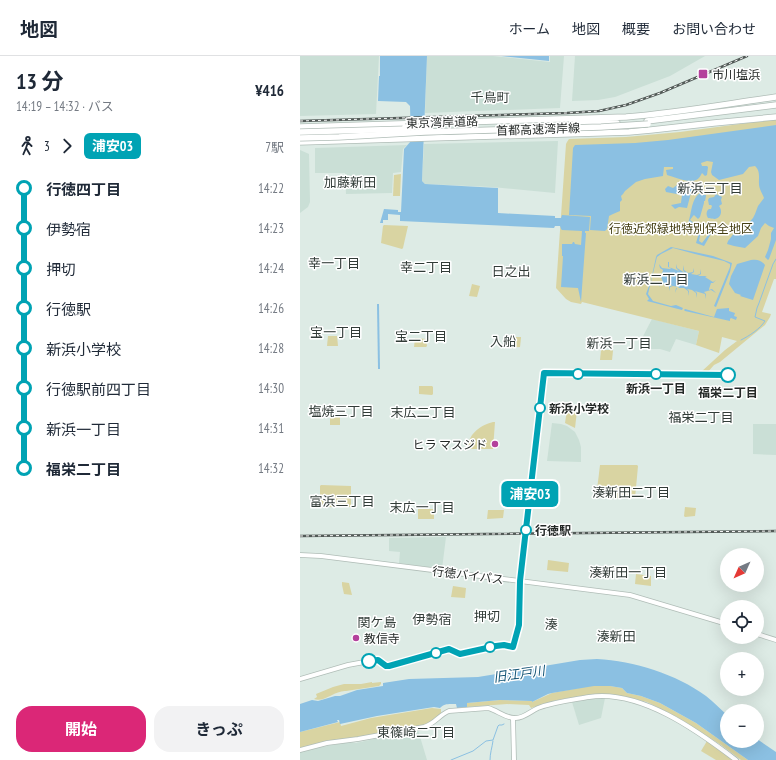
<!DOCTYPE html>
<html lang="ja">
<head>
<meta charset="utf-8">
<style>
	:root { --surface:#fff; --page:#f2f2f3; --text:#1f2937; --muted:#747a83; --line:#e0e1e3; --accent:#db2777 }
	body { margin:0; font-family:"PT Sans Narrow","Noto Sans JP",sans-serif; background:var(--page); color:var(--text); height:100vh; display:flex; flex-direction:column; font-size:15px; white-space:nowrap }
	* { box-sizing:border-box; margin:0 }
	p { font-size:13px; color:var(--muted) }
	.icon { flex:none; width:22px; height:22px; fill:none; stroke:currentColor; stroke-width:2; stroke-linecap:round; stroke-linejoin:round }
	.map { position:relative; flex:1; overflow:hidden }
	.side { display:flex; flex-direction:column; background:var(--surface); width:300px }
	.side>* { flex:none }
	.badge { padding:0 8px; border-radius:6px; font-size:14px; line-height:26px }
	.needle { width:26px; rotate:225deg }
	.controls { position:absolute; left:420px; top:492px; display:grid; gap:8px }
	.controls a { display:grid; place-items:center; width:44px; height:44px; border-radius:50%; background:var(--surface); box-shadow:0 4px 16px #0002; font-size:20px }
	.map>.badge { position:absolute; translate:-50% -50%; box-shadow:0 0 0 2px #fff }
	.legs { display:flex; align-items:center; gap:6px; height:44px; padding:0 16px; font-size:13px }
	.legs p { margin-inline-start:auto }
	.overview { display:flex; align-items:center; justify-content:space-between; height:68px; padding:0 16px }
	h1 { font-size:22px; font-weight:700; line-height:30px }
	.primary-button { display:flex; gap:8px; margin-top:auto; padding:8px 16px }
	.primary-button a { flex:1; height:46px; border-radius:16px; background:var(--accent); color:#fff; font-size:16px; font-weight:700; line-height:46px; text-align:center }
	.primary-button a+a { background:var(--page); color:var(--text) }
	ul { padding:0 16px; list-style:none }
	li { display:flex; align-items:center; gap:14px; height:40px; font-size:15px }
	li i { display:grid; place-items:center; width:6px; height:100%; margin:0 5px; background:currentColor }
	li i::after { content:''; width:10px; height:10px; margin:-5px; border:3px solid; border-radius:50%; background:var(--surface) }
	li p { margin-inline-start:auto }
	li:first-child i { background:linear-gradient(#0000 50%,currentColor 0) }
	li:last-child i { background:linear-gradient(currentColor 50%,#0000 0) }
	header { display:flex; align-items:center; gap:24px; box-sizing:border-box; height:56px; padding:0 20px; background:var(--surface); border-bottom:1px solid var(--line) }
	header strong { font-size:19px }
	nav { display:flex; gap:22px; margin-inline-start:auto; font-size:14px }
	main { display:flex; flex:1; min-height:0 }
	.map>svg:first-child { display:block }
	.built { fill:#cadfd6 }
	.green { fill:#d9d4a2 }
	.water { fill:#8bc0e2; fill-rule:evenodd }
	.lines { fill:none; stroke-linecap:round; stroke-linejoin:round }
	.stream { stroke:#8bc0e2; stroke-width:1 }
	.major-casing { stroke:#b0bdb7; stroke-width:5.5 }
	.highway-casing { stroke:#b0bdb7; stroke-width:7 }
	.major { stroke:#fff; stroke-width:4 }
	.highway { stroke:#fff; stroke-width:5.5 }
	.rail-casing { stroke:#525a57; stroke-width:2.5 }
	.rail { stroke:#fff; stroke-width:1; stroke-dasharray:3; stroke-linecap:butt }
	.highway-bridge-casing { stroke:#b0bdb7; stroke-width:7; stroke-linecap:butt }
	.highway-bridge { stroke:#fff; stroke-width:5.5 }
	.line-1-casing { stroke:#fff; stroke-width:9 }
	.line-1 { stroke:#00a3b4; stroke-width:6 }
	.poi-dot { fill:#b4419c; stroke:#fff; stroke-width:1.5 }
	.stop-1-dot { fill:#fff; stroke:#00a3b4; stroke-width:2 }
	.labels { text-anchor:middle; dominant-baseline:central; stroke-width:3; stroke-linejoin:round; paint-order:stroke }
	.poi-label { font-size:12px; fill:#242927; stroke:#fff; text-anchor:start }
	.street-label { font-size:12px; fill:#242927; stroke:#fff }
	.park-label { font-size:12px; fill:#433e12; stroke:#fff }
	.stop-label { font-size:12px; font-weight:bold; fill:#242927; stroke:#fff }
	.neighbourhood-label { font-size:13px; fill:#323c38; stroke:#fff }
	.water-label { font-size:13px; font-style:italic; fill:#145576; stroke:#fff }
</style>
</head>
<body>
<header>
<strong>地図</strong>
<nav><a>ホーム</a><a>地図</a><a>概要</a><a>お問い合わせ</a></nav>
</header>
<main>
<section class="side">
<div class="overview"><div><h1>13 分</h1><p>14:19 – 14:32 · バス</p></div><b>¥416</b></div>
<div class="legs"><svg class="icon" aria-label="walk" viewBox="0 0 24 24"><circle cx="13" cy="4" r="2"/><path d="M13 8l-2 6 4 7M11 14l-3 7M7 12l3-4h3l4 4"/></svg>3<svg class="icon" aria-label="forward" viewBox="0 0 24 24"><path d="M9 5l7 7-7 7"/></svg><b class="badge" style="background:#00a3b4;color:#fff">浦安03</b><p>7駅</p></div>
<ul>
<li><i style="color:#00a3b4"></i><b>行徳四丁目</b><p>14:22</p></li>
<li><i style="color:#00a3b4"></i><span>伊勢宿</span><p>14:23</p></li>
<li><i style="color:#00a3b4"></i><span>押切</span><p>14:24</p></li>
<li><i style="color:#00a3b4"></i><span>行徳駅</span><p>14:26</p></li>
<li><i style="color:#00a3b4"></i><span>新浜小学校</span><p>14:28</p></li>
<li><i style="color:#00a3b4"></i><span>行徳駅前四丁目</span><p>14:30</p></li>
<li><i style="color:#00a3b4"></i><span>新浜一丁目</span><p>14:31</p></li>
<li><i style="color:#00a3b4"></i><b>福栄二丁目</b><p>14:32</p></li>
</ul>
<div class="primary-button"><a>開始</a><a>きっぷ</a></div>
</section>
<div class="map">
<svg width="476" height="704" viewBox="0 0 476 704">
	<rect width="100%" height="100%" fill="#ddebe5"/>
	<g class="built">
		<path d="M0,0h79l-3,58 -76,2z"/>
		<path d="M127,0h66l57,6v-6h14l-4,52 -135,5z"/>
		<path d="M275,0h130l-35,20 -55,21 -17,3 -26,1z"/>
		<path d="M258,85l-3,52 -63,-6 -67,-3 -3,-3 2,-37z"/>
		<path d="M107,89l-4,4 -2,23 -8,1 -1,20 -46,1 -1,-21h-30v-25z"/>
		<path d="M0,94l9,4 1,48 -2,5 -8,6z"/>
		<path d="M352,263l47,12 -3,14 -20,-6 -6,13 -10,-3h-9l-1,-3 -10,-4z"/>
		<path d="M252,367l9,1 6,2 8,6 4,8 2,7v15l-34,-1z"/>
		<path d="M453,368h23v31l-23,-1z"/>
		<path d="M146,481l-4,32 -43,-6 1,-11 -11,-1v-13z"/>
		<path d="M294,642h11l-4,20 -22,7 -7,-23z"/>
		<path d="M118,674l9,30h-127v-9l49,-9 7,1 49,-11z"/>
	</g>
	<g class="green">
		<path d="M476,63v160h-2l-12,33 9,2 -1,3 -5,8 -45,37 -6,3 -7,8 -6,-1 24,-22 12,-9 -15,-4 -3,16 -23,-8 3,-14 -117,-29 -1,2 -10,-2 -5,-3 -10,-11 10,-144 1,-2 2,-3 57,-2 54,-5z"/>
		<path d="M101,118l-1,22h-7l1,-21z"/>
		<path d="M84,169l24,1 -5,22 -1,1 -21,-6 2,-17z"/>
		<path d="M172,228l8,2 -3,11 -8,-1z"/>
		<path d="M28,280h9l1,10h-11z"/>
		<path d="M207,281h14v1l-1,9 -14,1z"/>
		<path d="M115,282l11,1 1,7 -1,1h-12z"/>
		<path d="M301,294h11l1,1 -1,9h-12z"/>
		<path d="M119,330h13l1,1v7l-1,1 -13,-1z"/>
		<path d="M267,354l10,1 -2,17 -10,-5z"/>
		<rect x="30" y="359" width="10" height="10"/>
		<path d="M193,366h2l-2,27h-25c-1,-14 12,-24 25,-27z"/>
		<path d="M300,409h37l1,1 -3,32h-39z"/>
		<path d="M21,429l30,1v21h-31v-21z"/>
		<path d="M385,451l11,1 -1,8 -10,1 -1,-1z"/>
		<rect x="118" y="453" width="16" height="10"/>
		<path d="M188,454h16l-1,8 -16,1z"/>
		<path d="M248,504l21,3 -1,9 -21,-2z"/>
		<path d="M336,518l15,2v10l-16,-2z"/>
		<path d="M42,526l7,1 3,12 -8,-1 -2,-9z"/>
		<path d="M153,530l13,2 -1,10 -14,-1z"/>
		<path d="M72,626v1l9,-1v2l-2,2 -33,5c-11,-1 -22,12 -32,8l3,-2 -1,-3 17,-7 11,-3h17z"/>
		<path d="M289,630h21l12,2 5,5 14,3 19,7 36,20 52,37h-7l-20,-15 -44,-28 -30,-15 -13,-3 -27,-5h-13l-41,7 -22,7 -2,-3 -22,-1 -40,3v-4l33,-3 32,1v1l20,-9z"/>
		<path d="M132,652l9,1v5l-12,9 -5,2 -59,11 -44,7 -21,5v-16l40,-10 1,4 30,-8z"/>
		<path d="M407,685l26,19h-17l-15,-9z"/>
	</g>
	<g class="water">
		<path d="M80,0h47l-5,125 3,3 73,4v25l57,3v2h6l1,-3 28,2 -1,14h-4v2h1l-5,69 -3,-14 -17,-1 2,-31h-1v-12h10l1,-2h1l1,2 6,1 1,-14 -20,-1 -1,-1 -1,-3h-5l-1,2 -154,-7v-6l-12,-1v6h-5v3h-3l4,-14 14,1v2h3l3,-63 7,-8 -1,-35 -4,-4 -28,-1 1,-25h1z"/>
		<path d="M201,0h48v5z"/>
		<path d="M476,69v115l-7,19 -1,1 -3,-3 3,-7 3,-11v-6l3,-5 -5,-2 -4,-3 -4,5 -3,8 -13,12 -11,-2 -7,-2 1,-3 7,-9 4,-3h4l10,-11 2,-4 3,-8 6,-8c-1,-3 -3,-6 -4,-9 -3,-8 2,-17 -5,-23l-6,1 -6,7 -24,6 -7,-5 -1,-3 2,-10 -6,-1 -6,2 1,3h5l1,1 -1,8 -2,1 -3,-3c-1,2 -3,6 -6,7 -8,3 -22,-3 -29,-5l-1,-5 7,-1v-2h-9l-1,9 -18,3 -9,3 -11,9 -2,3 -2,2 1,4 -2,2v9l-7,3 -4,2 -2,13 -2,2 -15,-1 1,-14 -22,-1 4,-67 2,-3 60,-2 33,-3z"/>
		<path d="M377,129l2,1 2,3 1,4 2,-7 8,3 -5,19 -8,-1 -4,2 -4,-4 10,-2 1,-8 -16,-3 -1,-3 3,-3 5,2z"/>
		<path d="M400,137l4,2h2v1l-1,5h-1v2l-4,14 -2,2 -4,-4 -1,1 -3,4 5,4 -2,3 -5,1 -1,-2c5,-10 3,-26 13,-33z"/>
		<path d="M416,138l6,3 -1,3 1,4 -3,2c4,5 2,12 -4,13 -1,0 -7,-1 -7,-1 -2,-3 -2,-7 1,-9h2l1,-3 -1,-1h-2l-1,-5 1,-2 5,-1z"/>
		<path d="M402,166c4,0 5,5 13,5l-11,19 -8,-3zM403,167l2,3 6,2 1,2 -10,13 -3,-2c2,-6 0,-12 4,-18z"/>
		<path d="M371,191l42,9 19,7 -2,9 -14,35 -2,-1 16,-39v-3l-6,-3 -29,-7 -22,-6 -12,6 -4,3 -9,37 5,7 18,5 5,-1 7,3 -1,2 -35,-9 2,-2 -3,-5 5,-14 5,-23 1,-2z"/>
		<path d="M451,204c6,-1 10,0 14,5l-12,35 -13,-4 1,-1 -6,-2 -6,-9 2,-8 6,-12z"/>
		<path d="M368,206h1v5l10,4 -3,-3 1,-4v4l8,5 -2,-3 1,-5v5l4,3 5,-1 1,-4v4l-3,2 6,1 3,-1 1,-5v5l-3,2h9l2,-4 -2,4 -2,1 8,5 3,-2 -3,3h-2l-2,6v1l3,-1 4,4 -5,-3 -7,2 2,2 -1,5v-5l-10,-3 2,2 -1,5v-5l-4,-3 -5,-1 2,2 -1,5v-5l-4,-3h-7l-2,5 1,-5h2l1,-1 -6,-1 -3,1 -1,4v-5h2l1,-1 -11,-2 -2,4 1,-5h3l-2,-5 2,-7 -3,-2 -1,-4 3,4 8,1 1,-1 -3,-1z"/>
		<path d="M77,248h2l1,65h-2z"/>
		<path d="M429,252v3l6,2 -1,3 3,1 -1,3 -5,-2 -1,1v2l-45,-10 -1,-1 1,-1 29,8 3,-8z"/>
		<path d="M297,603c37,2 79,15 109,37 8,6 14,13 21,19v26h30v-2l19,13v8h-28l-52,-37 -36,-20 -19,-7 -14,-3 -5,-5 -12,-2h-16l-42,7 -4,1 -16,8v-1l-32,-1 -33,3v4l-10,1 -1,-4c-6,0 -12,-1 -16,4l-6,-1 -57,9 -37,8 -1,-4h-2l1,2 -38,10v-28l12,-4 6,1 17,-5h5l17,-6 26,-4v-3l26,-4 69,-2 102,-17z"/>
	</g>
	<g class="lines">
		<g class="stream">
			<path d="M441,284c8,-4 19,-11 24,-19l-10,-4 2,-9 2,-5 14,-39 3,-5"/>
			<path d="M151,704l22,-9 13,-10 7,-1 5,-14 1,-1h3l2,-1"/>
			<path d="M190,704c0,-7 2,-12 3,-19"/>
		</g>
		<g class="major-casing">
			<g id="major">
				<path d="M0,499l21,1 309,39 97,29"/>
				<path d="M457,578l19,6"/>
				<path d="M0,623l48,-14 27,-5 5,1 6,5h3l60,-17 11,5 36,-8 8,-1 9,2 6,-22 1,-44"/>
				<path d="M213,662l1,42"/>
				<path d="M0,694l27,-7 31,-4 66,-12c12,-4 15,-12 25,-16l39,-3c9,2 18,11 28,10 8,0 15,-7 22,-10 16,-6 34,-8 51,-11 51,-8 109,34 147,63"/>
			</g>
		</g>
		<g class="highway-casing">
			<g id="highway">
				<path d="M347,65l129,-16"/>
				<path d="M275,66l42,1"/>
				<path d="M0,71l326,-10c51,-4 100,-13 150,-20"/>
				<path d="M0,86l329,-10 22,-2 63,-7 62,-6"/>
			</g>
		</g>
		<use href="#major" class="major"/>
		<use href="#highway" class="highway"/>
		<g class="rail-casing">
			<g id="rail">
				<path d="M0,65l267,-8 32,-2 27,-6 34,-12 87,-37"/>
				<path d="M0,480l476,-5"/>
			</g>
		</g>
		<use href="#rail" class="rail"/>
		<g class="highway-bridge-casing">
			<g id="highway-bridge">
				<path d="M105,71h15l8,2"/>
				<path d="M0,76l108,-3"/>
				<path d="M0,82l39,-1 86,-5 176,-5 47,-3"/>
			</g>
		</g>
		<use href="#highway-bridge" class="highway-bridge"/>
	</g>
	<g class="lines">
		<g class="line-1-casing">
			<path id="line-1" d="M69,605l9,-1 8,6h3l60,-17 11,5 36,-8 8,-1 9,2 6,-22 1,-44 24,-208 184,2"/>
		</g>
		<use href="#line-1" class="line-1"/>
	</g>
	<g class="poi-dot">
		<rect x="398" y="13" width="10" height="10" rx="2"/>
		<circle cx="195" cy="388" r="4"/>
		<circle cx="56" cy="582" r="4"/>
	</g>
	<g class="stop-1-dot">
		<circle cx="278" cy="318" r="5"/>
		<circle cx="356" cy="318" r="5"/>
		<circle cx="428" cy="319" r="7"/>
		<circle cx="240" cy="352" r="5"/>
		<circle cx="226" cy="474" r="5"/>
		<circle cx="190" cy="591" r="5"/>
		<circle cx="136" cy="597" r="5"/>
		<circle cx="69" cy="605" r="7"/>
	</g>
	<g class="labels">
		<g class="poi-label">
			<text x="412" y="18">市川塩浜</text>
			<text x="187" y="388" text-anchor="end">ヒラ マスジド</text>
			<text x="64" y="582">教信寺</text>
		</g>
		<g class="street-label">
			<text transform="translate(142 66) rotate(-2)">東京湾岸道路</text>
			<text transform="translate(238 73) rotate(-2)">首都高速湾岸線</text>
			<text transform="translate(168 519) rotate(7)">行徳バイパス</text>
		</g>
		<g class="park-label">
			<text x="381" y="172">行徳近郊緑地特別保全地区</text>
		</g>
		<g class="stop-label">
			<text x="356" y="332">新浜一丁目</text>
			<text x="428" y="336">福栄二丁目</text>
			<text x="249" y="352" text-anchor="start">新浜小学校</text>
			<text x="235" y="474" text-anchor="start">行徳駅</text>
		</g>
		<g class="neighbourhood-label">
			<text x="190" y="41">千鳥町</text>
			<text x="50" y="126">加藤新田</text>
			<text x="410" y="132">新浜三丁目</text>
			<text x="34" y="207">幸一丁目</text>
			<text x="126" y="211">幸二丁目</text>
			<text x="211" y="215">日之出</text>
			<text x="356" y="223">新浜二丁目</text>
			<text x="36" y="276">宝一丁目</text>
			<text x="121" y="280">宝二丁目</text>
			<text x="203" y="285">入船</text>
			<text x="319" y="287">新浜一丁目</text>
			<text x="41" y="355">塩焼三丁目</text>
			<text x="123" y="356">末広二丁目</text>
			<text x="401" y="361">福栄二丁目</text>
			<text x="331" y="436">湊新田二丁目</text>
			<text x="42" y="445">富浜三丁目</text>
			<text x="122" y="451">末広一丁目</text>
			<text x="328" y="516">湊新田一丁目</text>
			<text x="187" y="560">押切</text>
			<text x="132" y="563">伊勢宿</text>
			<text x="77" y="566">関ケ島</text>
			<text x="251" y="568">湊</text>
			<text x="316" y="580">湊新田</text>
			<text x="116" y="676">東篠崎二丁目</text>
		</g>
		<g class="water-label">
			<text transform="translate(219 618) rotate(-8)">旧江戸川</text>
		</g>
	</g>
</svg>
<div class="controls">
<a><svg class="needle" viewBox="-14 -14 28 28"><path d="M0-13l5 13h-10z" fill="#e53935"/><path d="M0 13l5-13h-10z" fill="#747a83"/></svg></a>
<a><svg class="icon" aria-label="locate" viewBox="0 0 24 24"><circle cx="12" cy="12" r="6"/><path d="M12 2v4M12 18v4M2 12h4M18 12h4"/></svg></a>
<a>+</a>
<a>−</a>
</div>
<b class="badge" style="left:230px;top:438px;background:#00a3b4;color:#fff">浦安03</b>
</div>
</main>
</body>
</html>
